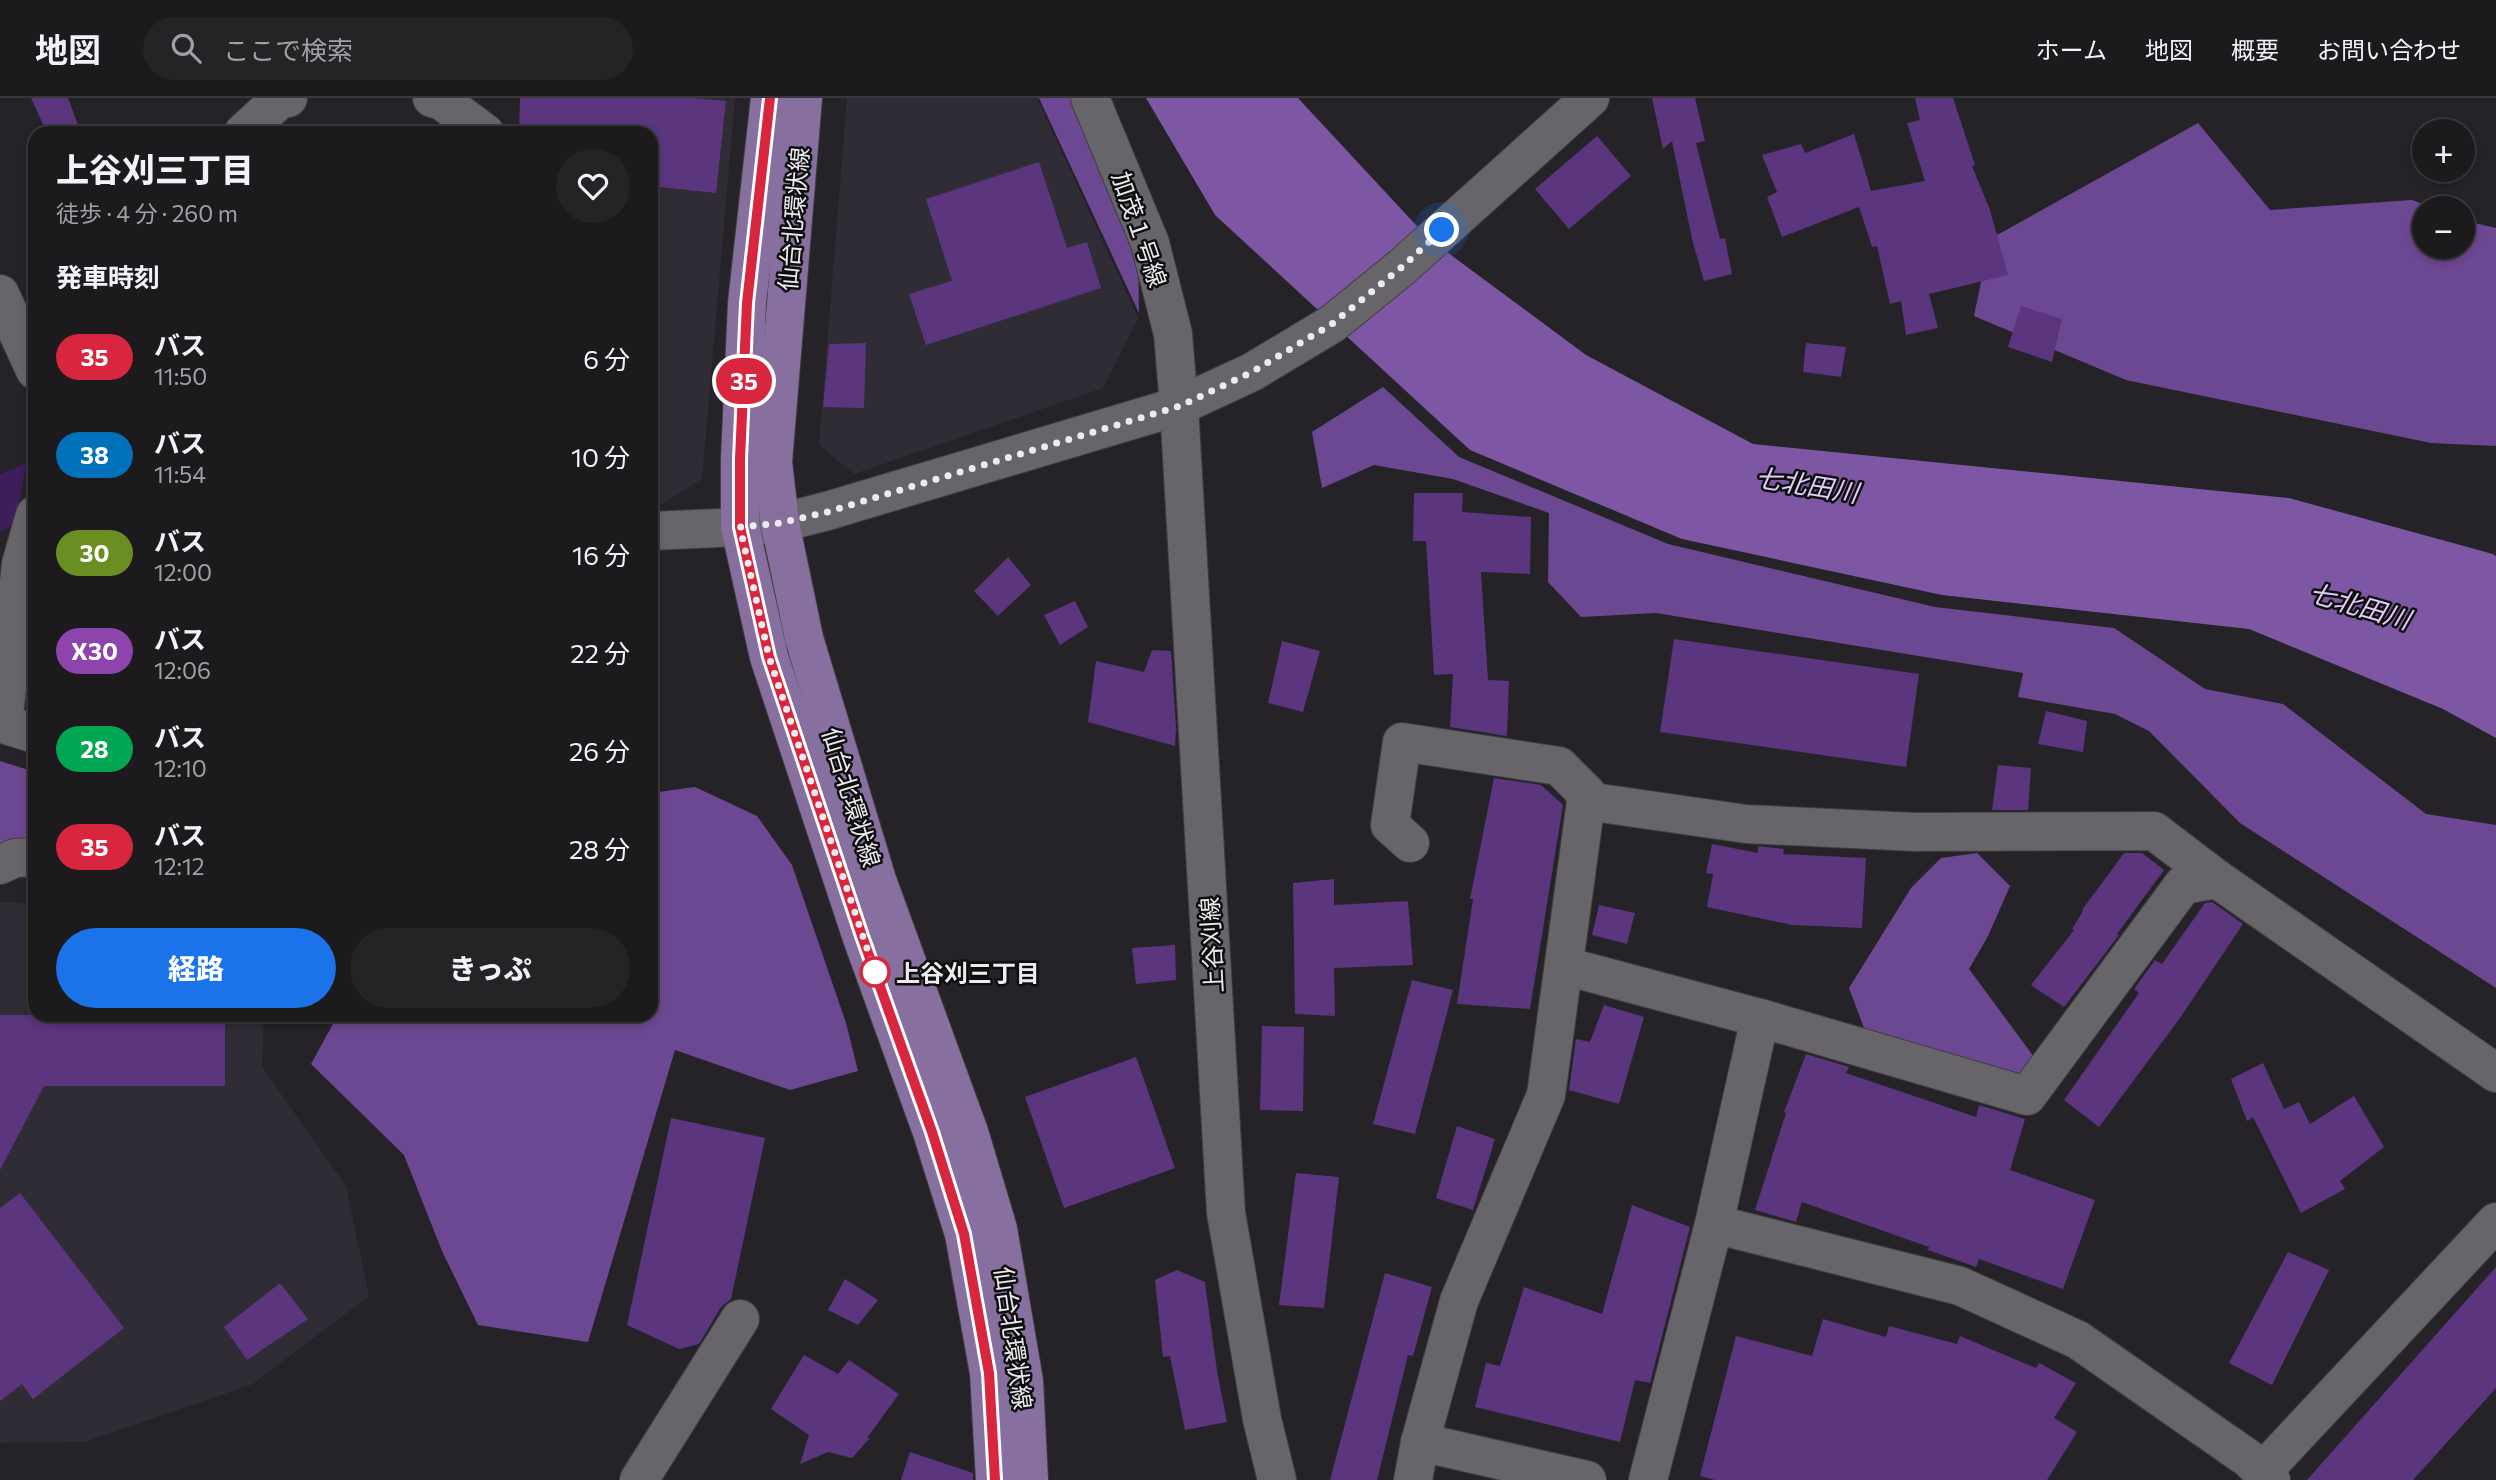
<!DOCTYPE html>
<html lang="ja">
<head>
<meta charset="utf-8">
<style>
	:root { --surface:#1c1a1d; --page:#252326; --text:#f1f3f6; --muted:#a0a1a4; --line:#3a383b; --accent:#1a73e8 }
	body { margin:0; font-family:Commissioner,"Noto Sans JP",sans-serif; background:var(--page); color:var(--text); height:100vh; display:flex; flex-direction:column; font-size:26px; white-space:nowrap }
	* { box-sizing:border-box; margin:0 }
	p { font-size:23px; color:var(--muted) }
	.icon { flex:none; width:38px; height:38px; fill:none; stroke:currentColor; stroke-width:2; stroke-linecap:round; stroke-linejoin:round }
	.map { position:relative; flex:1; overflow:hidden }
	.sheet { position:absolute; left:28px; top:28px; width:630px; height:896px; display:flex; flex-direction:column; background:var(--surface); border-radius:21px; box-shadow:0 4px 10px #0003,0 0 0 2px var(--line) }
	.sheet>* { flex:none }
	.badge { padding:0 14px; border-radius:23px; font-size:24px; line-height:46px }
	.controls { position:absolute; left:2412px; top:21px; display:grid; gap:14px }
	.controls a { display:grid; place-items:center; width:63px; height:63px; border-radius:50%; background:var(--surface); box-shadow:0 4px 10px #0003,0 0 0 2px var(--line); font-size:35px }
	.you { position:absolute; width:35px; height:35px; margin:-18px; border:5px solid #fff; border-radius:50%; background:#1a73e8; box-shadow:0 0 0 10px #1a73e833 }
	.map>.badge { position:absolute; translate:-50% -50%; box-shadow:0 0 0 4px #fff }
	h2 { padding:0 28px; font-size:26px; line-height:63px }
	.round { display:grid; place-items:center; flex:none; width:74px; height:74px; border-radius:37px; background:var(--page) }
	.headline { display:flex; align-items:center; justify-content:space-between; height:119px; padding:0 28px }
	h1 { font-size:33px; font-weight:800; line-height:52px }
	.button { display:flex; gap:14px; margin-top:auto; padding:14px 28px }
	.button a { flex:1; height:80px; border-radius:42px; background:var(--accent); color:#fff; font-size:28px; font-weight:800; line-height:80px; text-align:center }
	.button a+a { background:var(--page); color:var(--text) }
	ul { padding:0; list-style:none }
	li { display:flex; align-items:center; gap:21px; height:98px; padding:0 28px }
	li div { flex:1 }
	li b { display:block; font-size:26px }
	li em { font-style:normal }
	li .badge { min-width:77px; font-weight:700; text-align:center }
	header { display:flex; align-items:center; gap:42px; box-sizing:border-box; height:98px; padding:0 35px; background:var(--surface); border-bottom:2px solid var(--line) }
	header strong { font-size:33px }
	nav { display:flex; gap:38px; margin-inline-start:auto; font-size:24px }
	.search { width:490px; height:63px; background:var(--page); display:flex; align-items:center; gap:18px; box-sizing:border-box; padding:0 24px; border-radius:38px; color:var(--muted); font-size:26px }
	.map>svg:first-child { display:block }
	.built { fill:#302c35 }
	.green { fill:#3d1e59 }
	.forest { fill:#6d4892 }
	.water { fill:#7d57a3 }
	.building { fill:#5b357e }
	.lines { fill:none; stroke-linecap:round; stroke-linejoin:round }
	.minor-casing { stroke:#3f3e41; stroke-width:40 }
	.major-casing { stroke:#3f3e41; stroke-width:40 }
	.minor { stroke:#676569; stroke-width:38 }
	.major { stroke:#87709f; stroke-width:38 }
	.line-casing { stroke:#fff; stroke-width:16 }
	.line { stroke:#d7263d; stroke-width:10 }
	.walk { stroke:#ecebee; stroke-width:7; stroke-dasharray:0 12.6 }
	.stop-dot { fill:#fff; stroke:#d7263d; stroke-width:3.5 }
	.labels { text-anchor:middle; dominant-baseline:central; stroke-width:5; stroke-linejoin:round; paint-order:stroke }
	.street-label { font-size:24px; fill:#ecebee; stroke:#0e0d0f }
	.stop-label { font-size:24px; font-weight:bold; fill:#ecebee; stroke:#0e0d0f; text-anchor:start }
	.water-label { font-size:26px; font-style:italic; fill:#e1cef8; stroke:#0e0d0f }
</style>
</head>
<body>
<header>
<strong>地図</strong>
<div class="search"><svg class="icon" aria-label="search" viewBox="0 0 24 24"><circle cx="10" cy="10" r="6"/><path d="M15 15l6 6"/></svg>ここで検索</div>
<nav><a>ホーム</a><a>地図</a><a>概要</a><a>お問い合わせ</a></nav>
</header>
<div class="map">
<svg width="2496" height="1382" viewBox="0 0 2496 1382">
	<rect width="100%" height="100%" fill="#252327"/>
	<g class="built">
		<path d="M556,0h179l-33,381 -51,32v-378h-97z"/>
		<path d="M847,0h190l101,220 -35,70 -249,86 -35,-29z"/>
		<path d="M0,804l35,1v112h229l-2,52 84,119 23,110 -116,88 -169,58 -84,1z"/>
	</g>
	<path class="green" d="M27,365l-13,61 -14,8v-58z"/>
	<g class="forest">
		<path d="M1039,0h37l62,148 1,67z"/>
		<path d="M2198,25l72,87 142,-10 21,8h-9v39h38v-27l34,8v218l-65,-3 -305,-63 -152,-64 16,-77z"/>
		<path d="M1383,289l76,70 209,87 267,63 179,21 91,61 78,15 143,110 70,11v163l-256,-165 -91,-92 -34,-17 -97,-17 5,-24 -367,-60 -75,4 -33,-35 1,-69 -96,-34 -79,-14 -52,23 -10,-56z"/>
		<path d="M0,663l35,11v68l-35,9z"/>
		<path d="M695,689l62,29 35,49 54,158 12,48 -68,19 -115,-40 -87,292 -110,-17 -36,-74 -38,-96 -93,-91 27,-49h313v-222z"/>
		<path d="M1977,755l33,33 -22,50 -19,33 68,92 -16,15 -157,-48 -15,-40 62,-100 30,-30z"/>
	</g>
	<path class="water" d="M1146,0h152l130,140 158,117 167,89 536,54 204,56 3,2v182l-53,-29 -194,-80 -307,-34 -260,-56 -212,-89 -255,-235z"/>
	<g class="building">
		<path d="M31,0h37l13,35h-34z"/>
		<path d="M520,0h171l35,3 -10,92 -65,-7v-53h-132z"/>
		<path d="M1652,0h43l10,43 -9,2 24,96 5,-1 7,36 -28,7 -12,-42 -20,-98 -9,8z"/>
		<path d="M1915,0h38l22,67 -3,1 18,44 18,65 -79,19 9,34 -32,7 -5,-34 -11,3 -13,-58 -5,1 -13,-40 -77,30 -15,-40 10,-5 -15,-37 39,-11 4,9 49,-19 17,57 54,-10 -18,-58 13,-3z"/>
		<path d="M1597,38l34,40 -62,53 -34,-40z"/>
		<path d="M1039,64l28,86 20,-6 14,46 -175,57 -17,-51 43,-13 -26,-82z"/>
		<path d="M2021,208l41,13 -10,43 -44,-15z"/>
		<path d="M866,245l-2,65 -41,-1 6,-63z"/>
		<path d="M1806,245l40,4 -5,30 -38,-5z"/>
		<path d="M1414,395h49l-1,19 69,5 -1,57 -49,-2 7,108 21,1 -2,55 -57,-9 3,-53 -19,1 -8,-134h-13z"/>
		<path d="M1008,459l23,28 -33,31 -24,-25z"/>
		<path d="M1075,503l13,26 -28,18 -16,-30z"/>
		<path d="M1674,541l245,35 -13,93 -246,-35z"/>
		<path d="M1282,543l38,10 -17,61 -35,-9z"/>
		<path d="M1152,552l19,1 5,77 -1,18 -87,-24 8,-61 48,11z"/>
		<path d="M2046,613l41,10 -4,31 -45,-8z"/>
		<path d="M1998,667l33,3 -3,42h-36z"/>
		<path d="M1494,680l47,7 22,20 -33,204 -73,-5 16,-105h-3z"/>
		<path d="M1712,746l46,9v-7l26,3 -1,5 83,4 -4,70 -70,-3 -85,-18 6,-33 -7,-1z"/>
		<path d="M2124,755h18l22,17 -47,64 2,1 -55,72 -33,-22 43,-55 -2,-1 11,-18 -1,-1z"/>
		<path d="M1334,781v26l74,-4 5,64 -79,3 1,48 -40,-2 -2,-131z"/>
		<path d="M2212,804l31,22 -63,94 -81,109 -35,-27 75,-107 -5,-4 21,-29 7,4 43,-61z"/>
		<path d="M1599,807l36,8 -8,31 -35,-9z"/>
		<path d="M1175,847l1,35 -40,4 -4,-36z"/>
		<path d="M1412,882l41,10 -38,144 -42,-10z"/>
		<path d="M1604,907l40,12 -25,87 -50,-14 7,-51 14,3z"/>
		<path d="M0,917h225v71h-181l-44,84z"/>
		<path d="M1262,928l42,1 -1,84 -43,-1z"/>
		<path d="M1806,956l43,13 -3,6 130,44 3,-12 46,14 -15,51 85,30 -32,89 -84,-30 -3,8 -48,-17 1,-3 -127,-45 -6,20 -41,-12 31,-97 -2,-1z"/>
		<path d="M1136,959l39,111 -111,40 -39,-111z"/>
		<path d="M2263,965l21,46 15,-7 11,22 44,-28 30,51 -44,34 5,8 -44,24 -48,-96 -6,4 -16,-42z"/>
		<path d="M671,1020l94,20 -34,161 -10,8 -22,37 -20,5 -52,-24z"/>
		<path d="M1457,1028l38,13 -22,71 -37,-12z"/>
		<path d="M1296,1075l43,4 -15,131 -45,-3z"/>
		<path d="M20,1095l104,135 -91,71 -11,-15 -22,17v-193z"/>
		<path d="M1632,1107l58,22 -40,156 -15,-3 -15,62 -145,-35 11,-44 14,3 24,-79 78,27z"/>
		<path d="M2288,1154l41,18 -57,115 -43,-22z"/>
		<path d="M2496,1169v121l-83,92h-106z"/>
		<path d="M1177,1172l28,12 12,89 10,51 -42,8 -15,-74 -7,1 -8,-77z"/>
		<path d="M1385,1175l47,14 -19,69 -5,-1 -31,125h-47z"/>
		<path d="M845,1181l33,21 -20,25 -30,-15z"/>
		<path d="M280,1185l28,36 -61,41 -23,-33z"/>
		<path d="M1823,1221l63,18 3,-11 68,18 3,-8 76,32 3,-5 37,20 -22,35 23,14 -30,48h-332l-15,-4 36,-140 76,20z"/>
		<path d="M804,1257l34,19 11,-14 50,34 -32,44h3l-18,20 -24,-6 -28,12 9,-29 -38,-26z"/>
		<path d="M910,1354l63,21v7h-72z"/>
	</g>
	<g class="lines">
		<g class="minor-casing">
			<g id="minor">
				<path d="M432,0l10,3 43,32"/>
				<path d="M1090,0l60,145 23,91 6,72 47,807 36,206 15,61"/>
				<path d="M243,35l36,-33 9,-2"/>
				<path d="M0,196l35,76"/>
				<path d="M651,433l89,-4 40,-4 47,-12 352,-105 73,-34 80,-48 70,-57 188,-169"/>
				<path d="M0,625l35,11"/>
				<path d="M3,626l18,-160 14,-49"/>
				<path d="M1586,703l160,23 169,8 239,-1 63,48"/>
				<path d="M1410,745l-20,-18 12,-83 157,24 28,28 -41,301 -87,206 -39,141 -7,38"/>
				<path d="M0,767l15,-7 20,-1"/>
				<path d="M1565,868l195,52 267,78 156,-211 34,-6 279,194"/>
				<path d="M1714,1126l246,62 118,54 171,119 22,21"/>
				<path d="M1420,1344l167,38"/>
				<path d="M2262,1374l234,-250"/>
				<path d="M639,1382l101,-161"/>
				<path d="M1648,1382l66,-256 46,-206"/>
			</g>
		</g>
		<g class="major-casing">
			<g id="major">
				<path d="M770,0l-23,205 -7,156v68l29,130 92,278 71,197 32,102 25,139 6,107"/>
				<path d="M803,0l-30,364 7,61 24,115 73,242 92,252 29,97 26,152 5,99"/>
			</g>
		</g>
		<use href="#minor" class="minor"/>
		<use href="#major" class="major"/>
	</g>
	<g class="lines">
		<g class="line-casing">
			<path id="line" d="M770,0l-23,205 -7,156v68l29,130 93,279 70,196 32,102 25,139 6,107"/>
		</g>
		<use href="#line" class="line"/>
		<path class="walk" d="M875,874l-106,-315 -29,-130 40,-4 47,-11 353,-106 72,-34 80,-48 70,-57 40,-37"/>
	</g>
	<circle class="stop-dot" cx="875" cy="874" r="14"/>
	<g class="labels">
		<g class="street-label">
			<text transform="translate(793 121) rotate(-85)">仙台北環状線</text>
			<text transform="translate(1140 131) rotate(71)">加茂１号線</text>
			<text transform="translate(852 699) rotate(73)">仙台北環状線</text>
			<text transform="translate(1211 847) rotate(-93)">上谷刈線</text>
			<text transform="translate(1014 1240) rotate(82)">仙台北環状線</text>
		</g>
		<g class="stop-label">
			<text x="896" y="874">上谷刈三丁目</text>
		</g>
		<g class="water-label">
			<text transform="translate(1807 386) rotate(9)">七北田川</text>
			<text transform="translate(2360 507) rotate(16)">七北田川</text>
		</g>
	</g>
</svg>
<div class="controls">
<a>+</a>
<a>−</a>
</div>
<div class="you" style="left:1442px;top:132px"></div>
<b class="badge" style="left:744px;top:283px;background:#d7263d;color:#fff">35</b>
<section class="sheet">
<div class="headline"><div><h1>上谷刈三丁目</h1><p>徒歩 · 4 分 · 260 m</p></div><a class="round"><svg class="icon" aria-label="heart" viewBox="0 0 24 24"><path d="M12 20l-8-8c-3-5 5-10 8-4 3-6 11-1 8 4z"/></svg></a></div>
<h2>発車時刻</h2>
<ul>
<li><span class="badge" style="background:#d7263d;color:#fff">35</span><div><b>バス</b><p>11:50</p></div><em>6 分</em></li>
<li><span class="badge" style="background:#0072bc;color:#fff">38</span><div><b>バス</b><p>11:54</p></div><em>10 分</em></li>
<li><span class="badge" style="background:#6b8e23;color:#fff">30</span><div><b>バス</b><p>12:00</p></div><em>16 分</em></li>
<li><span class="badge" style="background:#8e44ad;color:#fff">X30</span><div><b>バス</b><p>12:06</p></div><em>22 分</em></li>
<li><span class="badge" style="background:#00a651;color:#fff">28</span><div><b>バス</b><p>12:10</p></div><em>26 分</em></li>
<li><span class="badge" style="background:#d7263d;color:#fff">35</span><div><b>バス</b><p>12:12</p></div><em>28 分</em></li>
</ul>
<div class="button"><a>経路</a><a>きっぷ</a></div>
</section>
</div>
</body>
</html>
